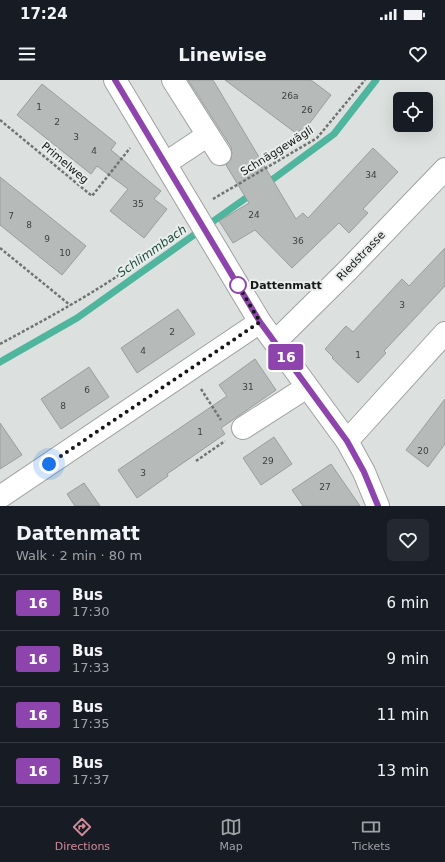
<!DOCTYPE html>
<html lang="en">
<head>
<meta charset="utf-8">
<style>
	:root { --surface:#171b24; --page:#242831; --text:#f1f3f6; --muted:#9ea1a6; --line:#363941; --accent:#cf8c98 }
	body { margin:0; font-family:"DejaVu Sans",sans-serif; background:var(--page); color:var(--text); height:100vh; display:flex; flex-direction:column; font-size:15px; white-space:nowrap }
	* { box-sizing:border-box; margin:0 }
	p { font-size:13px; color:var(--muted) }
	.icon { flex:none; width:22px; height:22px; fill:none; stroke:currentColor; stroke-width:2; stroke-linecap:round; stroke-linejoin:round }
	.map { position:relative; height:426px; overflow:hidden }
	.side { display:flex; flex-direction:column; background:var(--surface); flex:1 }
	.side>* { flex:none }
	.badge { padding:0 8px; border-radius:3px; font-size:14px; line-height:26px }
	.controls { position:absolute; left:393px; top:12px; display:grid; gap:8px }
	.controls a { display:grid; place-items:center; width:40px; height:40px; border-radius:6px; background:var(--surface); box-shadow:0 4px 16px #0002; font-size:20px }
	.you { position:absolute; width:20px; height:20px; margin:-10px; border:3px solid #fff; border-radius:50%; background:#1a73e8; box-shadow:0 0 0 6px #1a73e833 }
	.map>.badge { position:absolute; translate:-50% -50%; box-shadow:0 0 0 2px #fff }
	.round { display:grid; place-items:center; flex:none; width:42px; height:42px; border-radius:6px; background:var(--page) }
	.headline { display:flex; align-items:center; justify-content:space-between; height:68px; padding:0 16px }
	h1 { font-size:19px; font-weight:600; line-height:30px }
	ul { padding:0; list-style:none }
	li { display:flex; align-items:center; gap:12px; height:56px; padding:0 16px; border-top:1px solid var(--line) }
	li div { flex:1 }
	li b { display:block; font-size:15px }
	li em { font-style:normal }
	li .badge { min-width:44px; font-weight:700; text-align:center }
	.status { display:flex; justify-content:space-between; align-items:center; height:28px; padding:0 20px; background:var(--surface); direction:ltr }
	.status svg { height:11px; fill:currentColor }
	header { display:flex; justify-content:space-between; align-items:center; height:52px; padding:0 16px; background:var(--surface); font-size:18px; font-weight:600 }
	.menu { display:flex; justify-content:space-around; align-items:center; height:56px; border-top:1px solid var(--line); background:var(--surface); font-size:11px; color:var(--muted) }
	.menu a { display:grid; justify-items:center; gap:2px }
	.menu .current { color:var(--accent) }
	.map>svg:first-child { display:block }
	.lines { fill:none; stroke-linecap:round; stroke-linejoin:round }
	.stream { stroke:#4fb59c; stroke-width:7 }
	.building { fill:#b6bab8; stroke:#9a9e9c }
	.minor-casing { stroke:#9ea2a1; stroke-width:24 }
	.path { stroke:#6f7371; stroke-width:2.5; stroke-dasharray:3 2; stroke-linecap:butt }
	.minor { stroke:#fff; stroke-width:22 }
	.line-casing { stroke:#fff; stroke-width:9 }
	.line { stroke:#8e44ad; stroke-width:6 }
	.walk { stroke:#161817; stroke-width:4; stroke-dasharray:0 7.2 }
	.stop-dot { fill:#fff; stroke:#8e44ad; stroke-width:2 }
	.labels { text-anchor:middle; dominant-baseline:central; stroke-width:4; stroke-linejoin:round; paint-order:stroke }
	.number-label { font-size:9px; fill:#3e403f }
	.street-label { font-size:11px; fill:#161817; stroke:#e9eeec }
	.stop-label { font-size:11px; font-weight:bold; fill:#161817; stroke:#e9eeec; text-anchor:start }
	.water-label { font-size:12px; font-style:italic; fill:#1e4b40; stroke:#e9eeec }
</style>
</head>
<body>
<div class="status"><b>17:24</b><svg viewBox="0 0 49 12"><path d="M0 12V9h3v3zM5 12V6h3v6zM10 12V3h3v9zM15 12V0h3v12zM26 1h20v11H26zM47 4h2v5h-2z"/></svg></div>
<header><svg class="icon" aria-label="menu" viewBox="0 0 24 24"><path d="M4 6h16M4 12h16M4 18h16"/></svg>Linewise<svg class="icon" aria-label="heart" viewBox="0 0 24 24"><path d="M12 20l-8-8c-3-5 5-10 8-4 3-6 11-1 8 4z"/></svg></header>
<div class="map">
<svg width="445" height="426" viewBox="0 0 445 426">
	<rect width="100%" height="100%" fill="#dce1df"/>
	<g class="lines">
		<g class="stream">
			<path d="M265,105l69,-51 42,-54"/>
			<path d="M0,282l77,-44 176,-125"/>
		</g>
	</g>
	<g class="building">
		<path d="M188,0h25l83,139 7,-6 5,5 65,-70 25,24 -35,37 5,4 -19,20 -10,-10 -47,45 -37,-38 -22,13 -14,-22 30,-18 -23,-38 5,-6 1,-6 -1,-6z"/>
		<path d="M225,0h86l20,15 -28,37 -3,-2 -3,4z"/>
		<path d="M42,4l74,59 -5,7 50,41 -7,8 13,10 -23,29 -34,-27 18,-22 -31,-23 -6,8 -74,-59z"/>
		<path d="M0,97l86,69 -24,29 -62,-50z"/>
		<path d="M445,168v38l-61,65 2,2 -28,30 -26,-25 1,-1 -8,-8 21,-23 7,6 49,-53 7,7z"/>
		<path d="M178,229l17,25 -58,39 -16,-25z"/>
		<path d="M255,279l21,31 -55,38 4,6 -58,40 1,2 -31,22 -19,-28 109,-74 -8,-11z"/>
		<path d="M89,287l20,30 -48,32 -20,-30z"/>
		<path d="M445,319v45l-17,23 -22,-17z"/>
		<path d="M0,343l22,32 -22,14z"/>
		<path d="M274,357l18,27 -31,21 -18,-27z"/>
		<path d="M331,384l29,42h-57l-11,-16z"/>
		<path d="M84,403l16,23h-25l-8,-12z"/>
	</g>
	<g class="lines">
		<g class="minor-casing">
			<g id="minor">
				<path d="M115,0l145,242 87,119 17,31 14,34"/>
				<path d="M173,0l47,74"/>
				<path d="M166,83l42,-28"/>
				<path d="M275,262l73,-72 97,-101"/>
				<path d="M243,348l64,-41"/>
				<path d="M347,361l98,-108"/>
				<path d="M0,417l260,-175"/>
			</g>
		</g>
		<g class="path">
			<path d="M0,40l92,76 38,-48"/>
			<path d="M213,119l104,-61 48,-58"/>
			<path d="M0,168l70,57"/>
			<path d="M0,264c46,-25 93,-50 135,-80 15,-11 30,-21 43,-35"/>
			<path d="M201,309l20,31"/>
			<path d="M196,381l29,-20"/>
		</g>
		<use href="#minor" class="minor"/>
	</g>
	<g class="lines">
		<g class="line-casing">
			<path id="line" d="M115,0l145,242 87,119 17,31 14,34"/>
		</g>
		<use href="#line" class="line"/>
		<path class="walk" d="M49,384l211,-142 -22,-37"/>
	</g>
	<circle class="stop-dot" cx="238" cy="205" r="8"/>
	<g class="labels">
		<g class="number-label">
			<text x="290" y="16">26a</text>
			<text x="39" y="27">1</text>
			<text x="307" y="30">26</text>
			<text x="57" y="42">2</text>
			<text x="76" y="57">3</text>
			<text x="94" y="71">4</text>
			<text x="371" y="95">34</text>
			<text x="138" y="124">35</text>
			<text x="254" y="135">24</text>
			<text x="11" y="136">7</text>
			<text x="29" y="145">8</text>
			<text x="47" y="159">9</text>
			<text x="298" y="161">36</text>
			<text x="65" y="173">10</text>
			<text x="402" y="225">3</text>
			<text x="172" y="252">2</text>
			<text x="143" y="271">4</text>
			<text x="358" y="275">1</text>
			<text x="248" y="307">31</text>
			<text x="87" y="310">6</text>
			<text x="63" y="326">8</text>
			<text x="200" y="352">1</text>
			<text x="423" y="371">20</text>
			<text x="268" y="381">29</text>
			<text x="143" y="393">3</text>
			<text x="325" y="407">27</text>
		</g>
		<g class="street-label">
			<text transform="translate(277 71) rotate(-32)">Schnäggewägli</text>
			<text transform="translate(65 83) rotate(40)">Primelweg</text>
			<text transform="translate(361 176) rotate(-46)">Riedstrasse</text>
		</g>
		<g class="stop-label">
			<text x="250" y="205">Dattenmatt</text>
		</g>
		<g class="water-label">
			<text transform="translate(152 171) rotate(-35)">Schlimmbach</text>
		</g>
	</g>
</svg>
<div class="controls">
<a><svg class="icon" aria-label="locate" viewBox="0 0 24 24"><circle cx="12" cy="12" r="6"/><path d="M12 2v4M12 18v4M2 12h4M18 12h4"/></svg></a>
</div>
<div class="you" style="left:49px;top:384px"></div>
<b class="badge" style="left:286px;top:277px;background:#8e44ad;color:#fff">16</b>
</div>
<section class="side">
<div class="headline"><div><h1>Dattenmatt</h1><p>Walk · 2 min · 80 m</p></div><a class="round"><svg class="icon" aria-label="heart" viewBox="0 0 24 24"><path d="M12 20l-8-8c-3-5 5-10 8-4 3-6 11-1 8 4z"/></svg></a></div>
<ul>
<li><span class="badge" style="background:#8e44ad;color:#fff">16</span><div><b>Bus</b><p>17:30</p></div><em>6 min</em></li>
<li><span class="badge" style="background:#8e44ad;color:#fff">16</span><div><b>Bus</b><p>17:33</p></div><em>9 min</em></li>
<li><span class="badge" style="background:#8e44ad;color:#fff">16</span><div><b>Bus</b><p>17:35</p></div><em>11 min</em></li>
<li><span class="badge" style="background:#8e44ad;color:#fff">16</span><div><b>Bus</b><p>17:37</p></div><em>13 min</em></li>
</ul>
</section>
<nav class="menu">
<a class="current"><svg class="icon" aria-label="directions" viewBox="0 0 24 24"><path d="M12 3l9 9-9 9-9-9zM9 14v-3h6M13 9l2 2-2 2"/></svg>Directions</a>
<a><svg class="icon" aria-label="map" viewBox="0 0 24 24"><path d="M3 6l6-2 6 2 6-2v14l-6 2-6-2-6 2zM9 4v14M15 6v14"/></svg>Map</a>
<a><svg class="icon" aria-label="tickets" viewBox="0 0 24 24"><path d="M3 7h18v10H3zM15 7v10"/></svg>Tickets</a>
</nav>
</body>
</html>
